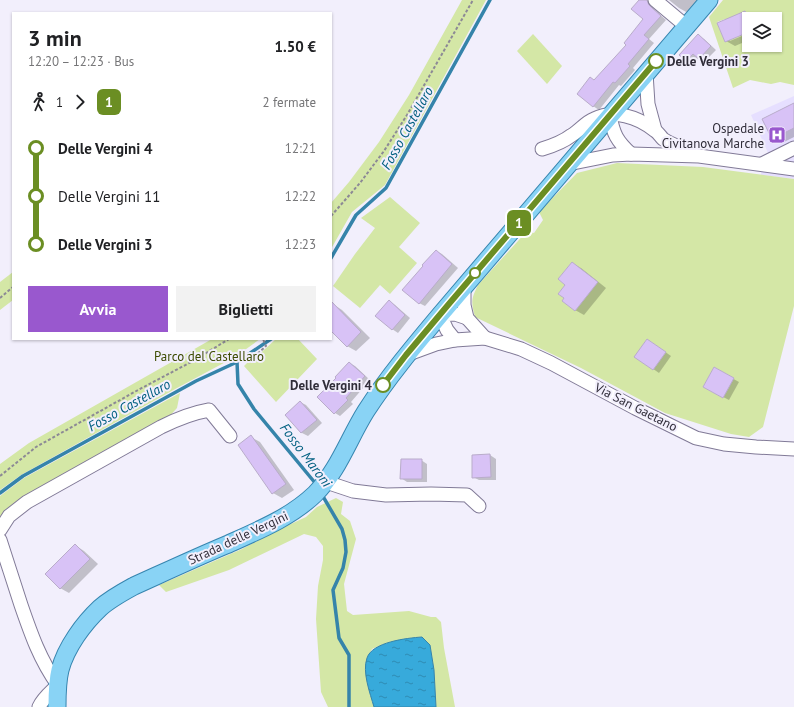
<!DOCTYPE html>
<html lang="it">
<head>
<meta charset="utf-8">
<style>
	:root { --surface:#fff; --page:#f2f2f2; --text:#202124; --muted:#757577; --accent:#9958ce }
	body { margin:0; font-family:"PT Sans",sans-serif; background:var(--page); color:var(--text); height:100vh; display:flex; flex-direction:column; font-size:15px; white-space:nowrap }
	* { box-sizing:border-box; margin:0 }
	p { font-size:13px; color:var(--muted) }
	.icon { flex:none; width:22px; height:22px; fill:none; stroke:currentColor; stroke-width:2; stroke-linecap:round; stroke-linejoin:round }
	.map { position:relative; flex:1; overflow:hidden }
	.panel { position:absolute; left:12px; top:12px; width:320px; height:328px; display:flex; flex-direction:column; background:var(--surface); border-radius:0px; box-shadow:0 1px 3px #0004 }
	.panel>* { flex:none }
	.badge { padding:0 8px; border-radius:6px; font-size:14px; line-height:26px }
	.tools { position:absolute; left:742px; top:12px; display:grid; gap:8px }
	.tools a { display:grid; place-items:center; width:40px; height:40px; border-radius:0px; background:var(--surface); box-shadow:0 1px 3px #0004; font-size:20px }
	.map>.badge { position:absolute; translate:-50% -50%; box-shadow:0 0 0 2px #fff }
	.legs { display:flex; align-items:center; gap:6px; height:44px; padding:0 16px; font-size:13px }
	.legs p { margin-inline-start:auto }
	.overview { display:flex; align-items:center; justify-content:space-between; height:68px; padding:0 16px }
	h1 { font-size:22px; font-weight:700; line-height:30px }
	.action { display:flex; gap:8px; margin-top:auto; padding:8px 16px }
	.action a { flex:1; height:46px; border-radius:0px; background:var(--accent); color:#fff; font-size:16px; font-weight:700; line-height:46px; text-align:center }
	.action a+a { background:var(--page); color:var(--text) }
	ul { padding:0 16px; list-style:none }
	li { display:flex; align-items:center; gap:14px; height:48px; font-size:15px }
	li i { display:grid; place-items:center; width:6px; height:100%; margin:0 5px; background:currentColor }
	li i::after { content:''; width:10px; height:10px; margin:-5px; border:3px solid; border-radius:50%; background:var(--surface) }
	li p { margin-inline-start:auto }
	li:first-child i { background:linear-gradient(#0000 50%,currentColor 0) }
	li:last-child i { background:linear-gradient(currentColor 50%,#0000 0) }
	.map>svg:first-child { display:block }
	.built { fill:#e6dfff }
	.green { fill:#d4e7a6; fill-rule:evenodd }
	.water { fill:url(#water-ripples); stroke:#3584aa }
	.shadow { fill:#0003 }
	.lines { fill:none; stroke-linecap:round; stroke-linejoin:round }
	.stream { stroke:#3584aa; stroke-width:3.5 }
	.building { fill:#d8c2f6; stroke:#b9acca }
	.minor-casing { stroke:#817a97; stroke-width:15 }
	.major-casing { stroke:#3685af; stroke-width:19 }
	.path { stroke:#8c8995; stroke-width:2; stroke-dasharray:3 2; stroke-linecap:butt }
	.minor { stroke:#fff; stroke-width:13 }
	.major { stroke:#89d3f5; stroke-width:17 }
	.line-1-casing { stroke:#fff; stroke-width:9 }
	.line-1 { stroke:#6b8e23; stroke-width:6 }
	.stop-1-dot { fill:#fff; stroke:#6b8e23; stroke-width:2 }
	.labels { text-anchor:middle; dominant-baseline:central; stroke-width:4; stroke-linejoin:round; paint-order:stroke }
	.stop-label { font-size:13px; font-weight:bold; fill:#302d39; stroke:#f2effc; text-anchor:start }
	.poi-label { font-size:13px; fill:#302d39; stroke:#f2effc; text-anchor:end }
	.park-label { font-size:13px; fill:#3d4b02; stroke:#f2effc }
	.street-label { font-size:13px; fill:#302d39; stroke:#f2effc }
	.water-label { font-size:14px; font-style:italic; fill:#026081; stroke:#f2effc }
</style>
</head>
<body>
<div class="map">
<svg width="794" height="707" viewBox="0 0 794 707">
	<defs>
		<pattern id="water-ripples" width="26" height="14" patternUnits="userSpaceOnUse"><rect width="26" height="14" fill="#37aadb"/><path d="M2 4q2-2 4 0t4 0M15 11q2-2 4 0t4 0" fill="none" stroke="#2f8bb3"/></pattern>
	</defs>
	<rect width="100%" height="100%" fill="#f2effc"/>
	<path class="built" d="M794,96v83l-33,-4 1,-11 7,-9 -18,-40z"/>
	<g class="green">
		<path d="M462,0h24l-101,185 -33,27 -21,37v-46l18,-21 30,-40 30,-47z"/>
		<path d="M723,0h71v85l-14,-3 -9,2 -21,-4 -17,8 -24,-71zM745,11l4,9v-1h26v26h-26v-13l-24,10 -8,-20 8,-3 5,13z"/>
		<path d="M533,34l29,32 -15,18 -30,-33z"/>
		<path d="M617,163l86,4 91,12v127l-31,121 -14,10 -18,-3 -66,-21 -84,-45 -106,-51c-4,-15 -4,-18 3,-32l49,-54 7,2 9,-13 -4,-8 38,-39zM572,262l25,21 -22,28 -13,-10 2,-3 -6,-4 7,-9 -7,-6zM647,339l19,13 -13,18 -18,-13zM714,367l20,11 -11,20 -20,-11z"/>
		<path d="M390,197l30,26 -21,24 18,16 -27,31 -10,-9 -20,23 -27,-22 22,-32 20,-26 -14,-10z"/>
		<path d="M13,272v28l-13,10v-28z"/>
		<path d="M212,339h48l-25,18 -58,31 -156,87 -21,15v-26l29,-21z"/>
		<path d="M276,339h22l19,20 -41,43 -32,-36 10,-10 1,2z"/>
		<path d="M180,393l-3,15 -10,11 -166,100 -1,-4v-19l24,-18z"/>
		<path d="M336,498l7,4 -2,12 9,7 6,18 -12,45 3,27 6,4 56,-4 22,6h5l5,5 3,26 11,59h-19l-2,-37 -4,-25 -8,-8 -17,2 -24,6 -9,4 -5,9 1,28 6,21h-46l-7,-15 -5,-73 2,-33 5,-26v-14l-7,-9 -12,-3 -75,36 -63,22 -7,-7 83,-36 36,-19 28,-13 11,-10z"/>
	</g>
	<path class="water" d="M422,637l8,8 4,25 2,37h-62c-4,-14 -12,-35 -7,-49 5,-16 40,-20 55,-21z"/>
	<g class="shadow">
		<path d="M640,0h5l3,2 5,5 3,4 10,9 -17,19 5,4 -21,25 2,2 -14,16 -2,-1 -20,25 -6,-4 2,-25 33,-37 17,-25z"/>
		<path d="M669,0h31l-12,13 -9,-5z"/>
		<path d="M745,12l9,5 1,2h-6v12l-19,7v3l19,-8v7l-14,6 -9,-5z"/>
		<path d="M698,36l6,3 12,11 -11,11 -6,-4 -6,7 -6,-3 -6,-6z"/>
		<path d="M794,104v33l-12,6 -10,-5z"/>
		<path d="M436,251l6,3 16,14 -33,38 -6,-3z"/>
		<path d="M572,263l9,5 25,20 -22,27 -9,-5 -10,-12z"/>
		<path d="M389,301l6,4 15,13 -12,15 -6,-4z"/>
		<path d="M333,304l9,6 28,28 -14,13 -9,-5 -16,-16v-23z"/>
		<path d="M648,340l23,16 -12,17 -23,-16z"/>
		<path d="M349,363l6,3 15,14 -19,22 2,2 -13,12 -5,-3 3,-35z"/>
		<path d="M714,368l25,14 -10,18 -25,-13z"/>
		<path d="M300,402l6,3 16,18 -14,13 -6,-3 -16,-18z"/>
		<path d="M251,437l9,5 34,48 -12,8 -9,-5 -34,-48z"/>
		<path d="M490,455l6,4v21h-17l-6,-3v-21z"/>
		<path d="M421,460l6,4v18h-20l-6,-4z"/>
		<path d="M75,545l9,6 14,13 -29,29 -9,-5z"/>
	</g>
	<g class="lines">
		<g class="stream">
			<path d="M331,258l25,-43 30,-27 104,-188"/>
			<path d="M237,362l1,22 16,25 62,75"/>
			<path d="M0,493l23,-17 173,-95 41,-19 34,-23"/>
			<path d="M321,493l21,36 3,11 1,12 -3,16 -10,22 6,48 10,17v52"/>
		</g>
	</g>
	<g class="building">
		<path d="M639,0h8l1,3 2,3 11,10 -17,19 5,4 -21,25 2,2 -15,17 -2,-1 -20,25 -16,-13 13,-17 4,3 32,-35 -2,-2 19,-24 -12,-10z"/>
		<path d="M745,11l4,9v12l-24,10 -8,-19z"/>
		<path d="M698,34l13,12 -12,13 -6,-5 -7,7 -7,-6z"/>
		<path d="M794,103v25l-22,11 -10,-20z"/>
		<path d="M436,250l16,14 -33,40 -17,-14 21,-24 -1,-1z"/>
		<path d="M572,262l26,20 -23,29 -13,-10 2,-3 -6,-4 7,-9 -7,-6z"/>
		<path d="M389,300l16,15 -13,15 -17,-14z"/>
		<path d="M331,301l30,31 -14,15 -16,-16z"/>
		<path d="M647,339l19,13 -13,18 -19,-13z"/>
		<path d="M349,362l16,14 -19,22 2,2 -14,14 -17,-17 19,-19 -1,-1z"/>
		<path d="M714,367l20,11 -11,20 -20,-11z"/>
		<path d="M300,401l17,19 -16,13 -16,-18z"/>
		<path d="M251,435l35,49 -14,10 -34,-49z"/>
		<path d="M490,454l1,23 -19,1v-23z"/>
		<path d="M401,459h21v20h-22z"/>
		<path d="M75,544l15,15 -30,30 -15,-15z"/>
	</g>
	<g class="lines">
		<g class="minor-casing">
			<g id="minor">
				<path d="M655,0l31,26"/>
				<path d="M646,73l2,31 7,26"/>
				<path d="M610,115c3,19 7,26 21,39"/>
				<path d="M542,149c10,-3 21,-7 30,-14 8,-5 14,-13 22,-16 20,-10 44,-2 60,11 4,2 6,6 9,9 7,5 22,10 30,14"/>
				<path d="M568,164l45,-9 18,-1 68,2 95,13"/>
				<path d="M762,164l32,-16"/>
				<path d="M464,287v18l3,13 18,20"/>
				<path d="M455,340l-8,-10 -7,-15 15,-1 12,4"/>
				<path d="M406,355l30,-11 19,-4 30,-2 36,11 30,14 84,45 61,30 28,6 32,3 38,2"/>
				<path d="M326,482l27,9 33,4 45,-1 36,1 12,11"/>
				<path d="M0,530l9,-14 18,-14 134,-75c16,-8 31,-14 48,-17l21,26"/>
				<path d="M0,540c7,22 14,43 21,65 10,29 19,55 37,80 -7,7 -15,13 -19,22"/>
			</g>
		</g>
		<g class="major-casing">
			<path id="major" d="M57,707c0,-12 0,-25 3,-37 6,-23 24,-47 40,-62 10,-9 23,-16 34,-22 31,-14 61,-28 92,-41 31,-14 64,-27 89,-51 23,-23 34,-56 51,-83 22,-34 48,-65 74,-96l269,-315"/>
		</g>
		<g class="path">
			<path d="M331,216l29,-33 24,-32 23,-36 66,-115"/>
			<path d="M0,298l13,-11"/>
			<path d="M254,357l12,-11 -3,-7"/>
			<path d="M0,476l36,-29 102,-57 55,-29 36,-22"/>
		</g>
		<use href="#minor" class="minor"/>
		<use href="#major" class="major"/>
	</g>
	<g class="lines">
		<g class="line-1-casing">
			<path id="line-1" d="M383,385l23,-30 42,-50 208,-244"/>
		</g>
		<use href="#line-1" class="line-1"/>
	</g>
	<defs>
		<g id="hospital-square" transform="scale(0.9)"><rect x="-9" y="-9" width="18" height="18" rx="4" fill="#9958ce" stroke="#f2effc"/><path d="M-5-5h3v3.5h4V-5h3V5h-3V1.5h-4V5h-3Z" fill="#fff"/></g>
	</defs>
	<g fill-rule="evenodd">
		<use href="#hospital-square" x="777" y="135"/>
	</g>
	<g class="stop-1-dot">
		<circle cx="656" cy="61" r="7"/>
		<circle cx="475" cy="273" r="5"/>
		<circle cx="383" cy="385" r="7"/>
	</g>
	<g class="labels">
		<g class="stop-label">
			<text x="667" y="61">Delle Vergini 3</text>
			<text x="372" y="385" text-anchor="end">Delle Vergini 4</text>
		</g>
		<g class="poi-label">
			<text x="764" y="128">Ospedale<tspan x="764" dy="15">Civitanova Marche</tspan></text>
		</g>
		<g class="park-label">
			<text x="209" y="356">Parco del Castellaro</text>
		</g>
		<g class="street-label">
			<text transform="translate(636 407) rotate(27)">Via San Gaetano</text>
			<text transform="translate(238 538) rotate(-25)">Strada delle Vergini</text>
		</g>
		<g class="water-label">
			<text transform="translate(407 128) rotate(-61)">Fosso Castellaro</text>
			<text transform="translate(129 405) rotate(-29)">Fosso Castellaro</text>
			<text transform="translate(306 455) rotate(53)">Fosso Maroni</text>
		</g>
	</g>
</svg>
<div class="tools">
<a><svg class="icon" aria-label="layers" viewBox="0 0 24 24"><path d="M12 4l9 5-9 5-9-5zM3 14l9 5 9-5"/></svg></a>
</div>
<b class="badge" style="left:519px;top:223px;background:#6b8e23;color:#fff">1</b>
<section class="panel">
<div class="overview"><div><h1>3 min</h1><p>12:20 – 12:23 · Bus</p></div><b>1.50 €</b></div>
<div class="legs"><svg class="icon" aria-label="walk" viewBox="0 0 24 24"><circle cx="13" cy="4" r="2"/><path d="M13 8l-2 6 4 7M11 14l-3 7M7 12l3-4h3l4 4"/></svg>1<svg class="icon" aria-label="forward" viewBox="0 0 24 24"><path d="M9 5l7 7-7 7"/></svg><b class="badge" style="background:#6b8e23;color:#fff">1</b><p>2 fermate</p></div>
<ul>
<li><i style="color:#6b8e23"></i><b>Delle Vergini 4</b><p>12:21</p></li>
<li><i style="color:#6b8e23"></i><span>Delle Vergini 11</span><p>12:22</p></li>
<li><i style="color:#6b8e23"></i><b>Delle Vergini 3</b><p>12:23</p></li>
</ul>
<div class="action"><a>Avvia</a><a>Biglietti</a></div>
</section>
</div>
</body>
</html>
